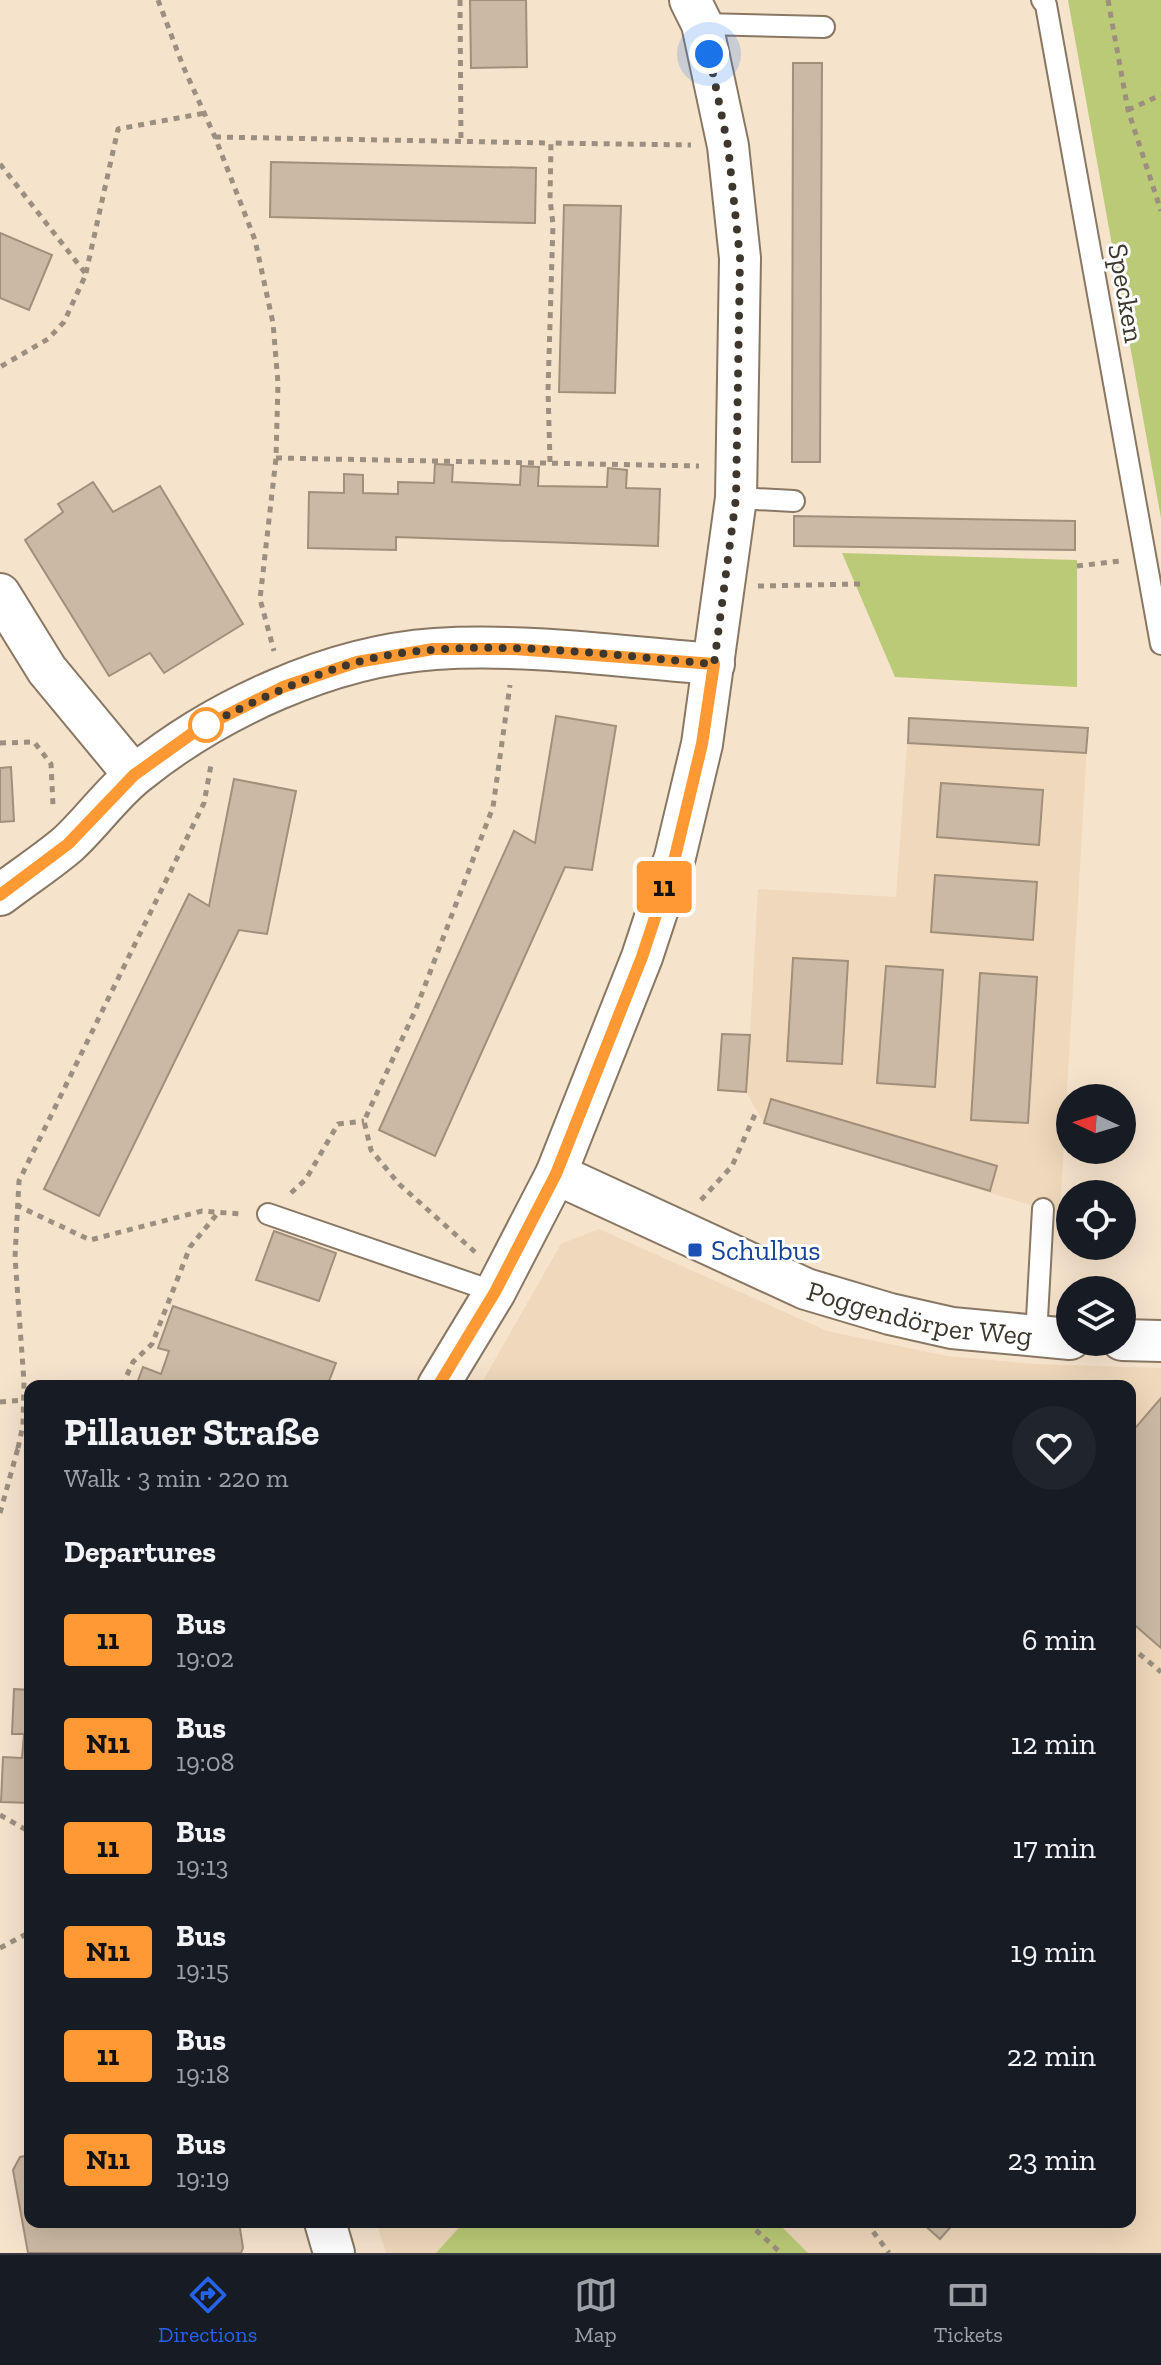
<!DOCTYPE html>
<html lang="en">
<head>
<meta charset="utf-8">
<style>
	:root { --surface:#171b24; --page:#20242c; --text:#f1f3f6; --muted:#9ea1a6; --line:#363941; --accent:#2563eb }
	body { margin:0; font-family:"Zilla Slab",serif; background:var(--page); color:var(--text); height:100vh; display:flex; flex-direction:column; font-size:30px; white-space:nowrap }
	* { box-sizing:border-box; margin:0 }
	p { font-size:26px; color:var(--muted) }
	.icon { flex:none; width:44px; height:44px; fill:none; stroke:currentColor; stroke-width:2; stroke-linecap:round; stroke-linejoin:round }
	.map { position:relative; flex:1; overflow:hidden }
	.details { position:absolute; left:24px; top:1380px; width:1112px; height:848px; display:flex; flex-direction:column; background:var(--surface); border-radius:16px; box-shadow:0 8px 32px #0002 }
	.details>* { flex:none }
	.badge { padding:0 16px; border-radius:6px; font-size:28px; line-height:52px }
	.needle { width:52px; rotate:274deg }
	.controls { position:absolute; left:1056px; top:1084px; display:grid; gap:16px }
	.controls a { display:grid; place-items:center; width:80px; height:80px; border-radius:50%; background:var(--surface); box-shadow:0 8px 32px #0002; font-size:40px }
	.you { position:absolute; width:40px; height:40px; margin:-20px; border:6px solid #fff; border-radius:50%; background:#1a73e8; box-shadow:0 0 0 12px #1a73e833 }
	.map>.badge { position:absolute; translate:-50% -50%; box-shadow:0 0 0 4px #fff }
	h2 { padding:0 40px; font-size:30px; line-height:72px }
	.round { display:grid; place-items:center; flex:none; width:84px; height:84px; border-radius:42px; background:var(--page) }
	.summary { display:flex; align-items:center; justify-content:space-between; height:136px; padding:0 40px }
	h1 { font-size:38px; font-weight:800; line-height:60px }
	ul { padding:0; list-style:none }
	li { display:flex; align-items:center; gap:24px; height:104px; padding:0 40px }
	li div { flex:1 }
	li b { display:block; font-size:30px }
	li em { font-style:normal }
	li .badge { min-width:88px; font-weight:700; text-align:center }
	.dock { display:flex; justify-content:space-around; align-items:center; height:112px; border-top:2px solid var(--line); background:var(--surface); font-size:22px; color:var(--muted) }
	.dock a { display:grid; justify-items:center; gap:4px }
	.dock .selected { color:var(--accent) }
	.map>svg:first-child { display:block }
	.built { fill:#efd8bb }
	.green { fill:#bbca76 }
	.building { fill:#cbb9a3; stroke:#a18f7a; stroke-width:2 }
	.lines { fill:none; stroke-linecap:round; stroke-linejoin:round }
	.service-casing { stroke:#887763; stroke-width:24 }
	.minor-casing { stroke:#887763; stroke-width:44 }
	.path { stroke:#9c8f7f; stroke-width:5; stroke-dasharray:6 6; stroke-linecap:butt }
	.service { stroke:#fff; stroke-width:20 }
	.minor { stroke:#fff; stroke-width:40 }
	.line-casing { stroke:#fff; stroke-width:18 }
	.line { stroke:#f93; stroke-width:12 }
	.walk { stroke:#3e372e; stroke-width:8; stroke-dasharray:0 14.4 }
	.stop-dot { fill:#fff; stroke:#f93; stroke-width:4 }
	.transit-dot { fill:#1a4fb4; stroke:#fff; stroke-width:3 }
	.labels { text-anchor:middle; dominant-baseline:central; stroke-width:6; stroke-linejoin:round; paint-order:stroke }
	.street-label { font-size:28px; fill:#3e372e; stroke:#fff }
	.transit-label { font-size:28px; fill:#164399; stroke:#fff; text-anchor:start }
</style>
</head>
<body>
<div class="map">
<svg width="1161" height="2253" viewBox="0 0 1161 2253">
	<rect width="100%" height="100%" fill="#f6e3cc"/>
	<g class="built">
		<path d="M909,718l179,10 -28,484 -17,-3 -279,-86 -18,-31 -28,-2 4,-56 28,1 8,-146 138,8z"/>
		<path d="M599,1229l228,102 120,25 89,8 125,4v885h-353l-31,-31h353v-836h-650l81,-142z"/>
		<path d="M376,2222h88l-28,31h-50z"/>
	</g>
	<g class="green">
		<path d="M1068,0h93v518z"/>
		<path d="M842,553l235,7v127l-182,-10z"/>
		<path d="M464,2222h313l31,31h-372z"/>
	</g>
	<g class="building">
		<path d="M470,0h56l1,67 -56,1z"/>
		<path d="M793,63h29l-2,399h-28z"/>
		<path d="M271,162l265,6 -1,55 -265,-6z"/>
		<path d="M564,205l57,1 -6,187 -56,-1z"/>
		<path d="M0,233l52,22 -23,55 -29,-12z"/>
		<path d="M435,464l18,1 -1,17 68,3 1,-19 18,1 -1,19 69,1 1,-19 19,2 -1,18 34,1 -2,57 -262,-9v13l-88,-2 1,-56 35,1v-19l19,1v18l35,1v-12l36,1z"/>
		<path d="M93,482l20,30 47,-26 83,138 -79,49 -14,-20 -41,23 -84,-136 38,-28 -5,-8z"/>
		<path d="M794,516l281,5v29l-281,-4z"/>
		<path d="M556,716l60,10 -24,144 -27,-3 -130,289 -56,-26 135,-299 21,12z"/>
		<path d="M909,718l179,10 -2,25 -178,-10z"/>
		<path d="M11,767l3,54 -14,1v-54z"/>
		<path d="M234,779l62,12 -29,143 -28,-4 -140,286 -55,-27 145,-295 20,12z"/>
		<path d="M941,783l102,7 -4,55 -102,-8z"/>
		<path d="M935,875l102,7 -4,58 -102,-8z"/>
		<path d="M793,958l55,3 -6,103 -55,-3z"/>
		<path d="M886,966l57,4 -8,117 -58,-4z"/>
		<path d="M980,973l57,4 -9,146 -57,-3z"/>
		<path d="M722,1034l28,1 -4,57 -28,-2z"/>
		<path d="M771,1099l226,67 -7,25 -226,-68z"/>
		<path d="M274,1231l62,22 -17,48 -63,-21z"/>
		<path d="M173,1306l163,57 -9,23h-191l7,-19 18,7 8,-23 -11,-3z"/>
		<path d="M1161,1398v250l-31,-27v-187z"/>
		<path d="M14,1689l16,1v113l-29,-1 2,-45 19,1 2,-24h-12z"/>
		<path d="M30,2155v67h209l4,26 -2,5h-213l-15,-83 7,-13z"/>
		<path d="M921,2222h34l-15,17z"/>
	</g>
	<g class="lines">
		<g class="service-casing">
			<g id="service">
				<path d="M1042,0l4,5 115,639"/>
				<path d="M702,24l122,3"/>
				<path d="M736,498l58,3"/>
				<path d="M268,1214l227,78"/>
				<path d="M1036,1337l7,-128"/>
			</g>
		</g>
		<g class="minor-casing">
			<g id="minor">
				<path d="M0,594l47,76 87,105"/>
				<path d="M0,895c22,-17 47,-33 68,-51 24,-22 43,-50 68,-70 80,-65 195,-118 299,-125 92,-6 187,8 279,15"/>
				<path id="s1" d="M556,1174l250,115 84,25 62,14 118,11"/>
				<path d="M1122,1340l39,1"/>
				<path d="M438,1386l57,-94 61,-118 86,-217 33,-100 27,-113 34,-246 4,-240 -12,-112 -26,-122 -12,-24"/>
				<path d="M325,2222l9,31"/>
			</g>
		</g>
		<g class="path">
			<path d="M158,0l25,66 32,71 40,103 18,83 5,60 -2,75 -16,141 14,52"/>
			<path d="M460,0l1,142"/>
			<path d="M1108,0l20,110 33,101"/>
			<path d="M1128,110l33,-15"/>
			<path d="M215,137l336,6"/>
			<path d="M0,164l86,110 -22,48 -16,17 -48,28"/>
			<path d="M86,273l32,-144 87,-16"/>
			<path d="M276,458l423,8"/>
			<path d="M550,462l-2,-72 5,-166 -3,-25 1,-56 140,2"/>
			<path d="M1077,566l43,-5"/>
			<path d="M758,586l102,-2"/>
			<path d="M0,743l34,-1 17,22 2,41"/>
			<path d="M291,1193l15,-14 32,-55 26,-3"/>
			<path d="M701,1200l31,-34 25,-56"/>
			<path d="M16,1205l74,35 112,-29 39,3"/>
			<path d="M475,1252l-76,-68 -28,-34 -7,-29 52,-112 77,-202 17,-122"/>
			<path d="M122,1386l11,-24 19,-18 38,-97 27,-33"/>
			<path d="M1116,1386l4,-11"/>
			<path d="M0,1402l24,-2"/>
			<path d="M30,1449l-12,-1 5,-23 1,-43 -9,-125 4,-76 185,-378 7,-38"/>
			<path d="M0,1513l18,-65"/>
			<path d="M1130,1646l31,26"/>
			<path d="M0,1815l30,17"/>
			<path d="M0,1948l30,-16"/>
			<path d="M747,2222l34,31"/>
			<path d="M866,2222l23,31"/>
		</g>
		<use href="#service" class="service"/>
		<use href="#minor" class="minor"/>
	</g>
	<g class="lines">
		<g class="line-casing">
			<path id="line" d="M0,895l68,-51 66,-69 63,-45 86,-43 74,-25 76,-13h82l199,15 -12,80 -27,113 -33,100 -86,217 -61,118 -57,94"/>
		</g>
		<use href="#line" class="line"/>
		<path class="walk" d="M206,725l-9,5c52,-26 102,-51 157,-67 107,-30 250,-8 360,1l22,-166 4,-240 -12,-112 -19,-92"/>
	</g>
	<circle class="stop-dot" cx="206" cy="725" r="16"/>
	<rect class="transit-dot" x="687" y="1242" width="16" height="16" rx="4"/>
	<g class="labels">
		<g class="street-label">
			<text transform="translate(1126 293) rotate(80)">Specken</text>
			<text stroke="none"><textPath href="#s1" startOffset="392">Poggendörper Weg</textPath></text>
		</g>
		<g class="transit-label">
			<text x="711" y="1250">Schulbus</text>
		</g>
	</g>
</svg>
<div class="controls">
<a><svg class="needle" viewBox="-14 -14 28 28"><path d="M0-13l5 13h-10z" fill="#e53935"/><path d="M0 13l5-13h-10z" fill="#9ea1a6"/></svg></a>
<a><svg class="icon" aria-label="locate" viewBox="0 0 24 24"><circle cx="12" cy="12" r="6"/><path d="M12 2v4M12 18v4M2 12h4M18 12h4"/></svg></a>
<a><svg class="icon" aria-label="layers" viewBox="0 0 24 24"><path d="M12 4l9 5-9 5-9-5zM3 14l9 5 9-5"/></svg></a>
</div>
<div class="you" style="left:709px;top:54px"></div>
<b class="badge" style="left:664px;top:887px;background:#f93;color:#111">11</b>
<section class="details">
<div class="summary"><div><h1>Pillauer Straße</h1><p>Walk · 3 min · 220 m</p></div><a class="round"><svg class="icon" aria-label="heart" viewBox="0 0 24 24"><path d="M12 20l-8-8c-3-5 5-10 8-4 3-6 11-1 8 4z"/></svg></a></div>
<h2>Departures</h2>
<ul>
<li><span class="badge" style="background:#f93;color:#111">11</span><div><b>Bus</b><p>19:02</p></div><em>6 min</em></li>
<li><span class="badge" style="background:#f93;color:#111">N11</span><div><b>Bus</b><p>19:08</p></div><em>12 min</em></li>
<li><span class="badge" style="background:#f93;color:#111">11</span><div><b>Bus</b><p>19:13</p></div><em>17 min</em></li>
<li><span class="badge" style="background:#f93;color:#111">N11</span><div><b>Bus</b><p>19:15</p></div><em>19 min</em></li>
<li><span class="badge" style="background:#f93;color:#111">11</span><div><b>Bus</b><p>19:18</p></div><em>22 min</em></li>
<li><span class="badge" style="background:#f93;color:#111">N11</span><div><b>Bus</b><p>19:19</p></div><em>23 min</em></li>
</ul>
</section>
</div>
<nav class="dock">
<a class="selected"><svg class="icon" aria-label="directions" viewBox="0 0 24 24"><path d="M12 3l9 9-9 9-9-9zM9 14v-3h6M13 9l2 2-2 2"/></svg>Directions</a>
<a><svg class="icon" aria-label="map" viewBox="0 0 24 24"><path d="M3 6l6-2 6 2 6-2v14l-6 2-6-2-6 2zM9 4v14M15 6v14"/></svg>Map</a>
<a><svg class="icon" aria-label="tickets" viewBox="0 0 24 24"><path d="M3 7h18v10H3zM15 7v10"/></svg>Tickets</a>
</nav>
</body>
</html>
